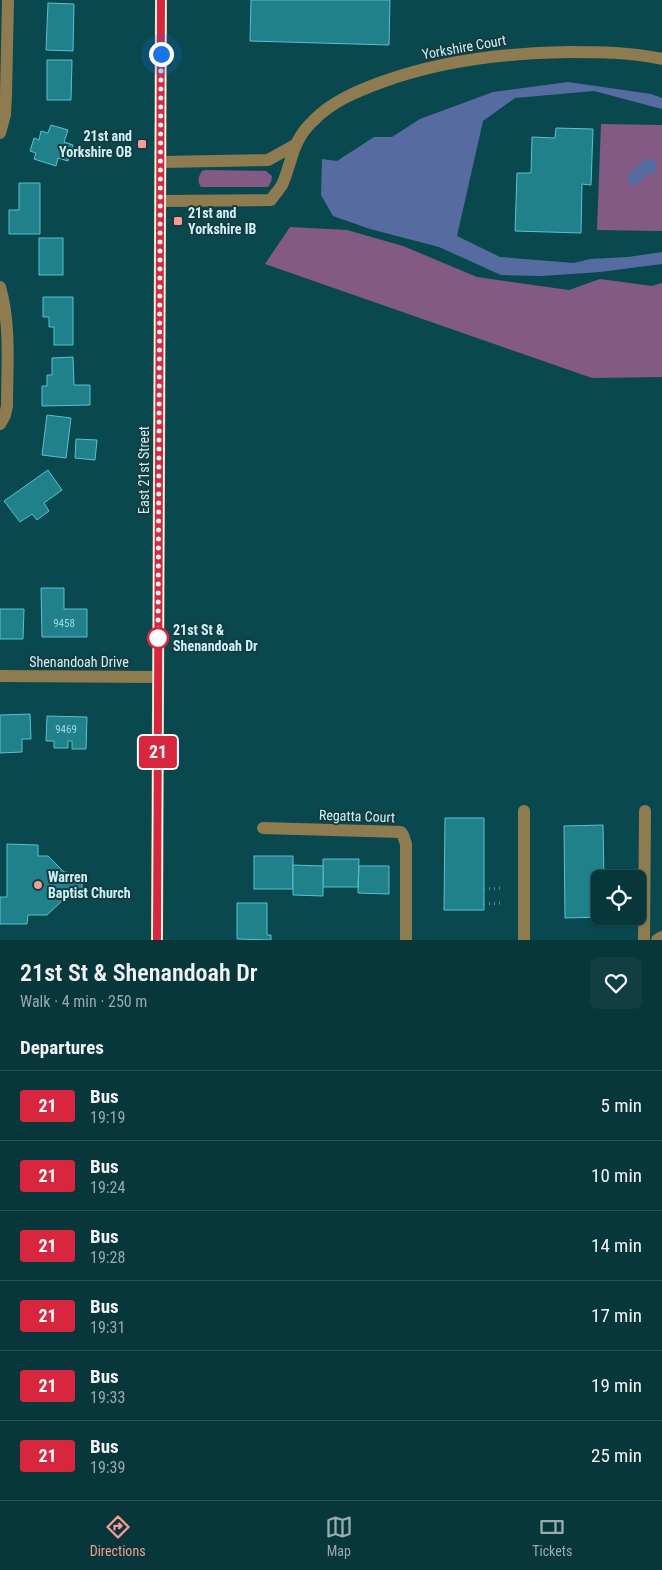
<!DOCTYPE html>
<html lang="en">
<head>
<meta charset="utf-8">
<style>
	:root { --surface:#07363b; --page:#103e42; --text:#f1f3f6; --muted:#98abaf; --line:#285055; --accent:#f59c93 }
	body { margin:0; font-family:"Roboto Condensed",sans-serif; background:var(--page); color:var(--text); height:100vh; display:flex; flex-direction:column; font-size:19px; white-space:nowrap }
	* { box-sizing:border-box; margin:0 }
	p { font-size:16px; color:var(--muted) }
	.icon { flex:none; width:28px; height:28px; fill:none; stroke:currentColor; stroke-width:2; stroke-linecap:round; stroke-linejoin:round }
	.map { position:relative; height:940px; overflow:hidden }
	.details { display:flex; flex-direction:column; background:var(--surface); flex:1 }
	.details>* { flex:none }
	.badge { padding:0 10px; border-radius:4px; font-size:18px; line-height:32px }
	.fabs { position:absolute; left:591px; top:870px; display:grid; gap:10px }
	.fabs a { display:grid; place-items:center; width:55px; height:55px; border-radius:8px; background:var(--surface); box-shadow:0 1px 4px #0004,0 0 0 1px var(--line); font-size:25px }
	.you { position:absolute; width:25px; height:25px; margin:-12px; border:4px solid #fff; border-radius:50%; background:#1a73e8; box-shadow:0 0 0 8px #1a73e833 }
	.map>.badge { position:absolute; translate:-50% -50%; box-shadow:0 0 0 2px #fff }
	h2 { padding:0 20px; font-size:19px; line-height:45px }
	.round { display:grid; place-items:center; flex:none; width:52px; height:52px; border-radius:8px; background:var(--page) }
	.overview { display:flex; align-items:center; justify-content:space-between; height:85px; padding:0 20px }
	h1 { font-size:24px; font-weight:600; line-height:38px }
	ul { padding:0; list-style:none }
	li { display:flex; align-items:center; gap:15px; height:70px; padding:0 20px; border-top:1px solid var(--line) }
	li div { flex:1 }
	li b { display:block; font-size:19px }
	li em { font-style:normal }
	li .badge { min-width:55px; font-weight:700; text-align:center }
	.dock { display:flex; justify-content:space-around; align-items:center; height:70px; border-top:1px solid var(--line); background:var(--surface); font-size:14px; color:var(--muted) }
	.dock a { display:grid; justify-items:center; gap:2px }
	.dock .on { color:var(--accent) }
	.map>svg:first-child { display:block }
	.green { fill:#835a84 }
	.water { fill:#566ca0 }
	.building { fill:#21818b; stroke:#57c2cf }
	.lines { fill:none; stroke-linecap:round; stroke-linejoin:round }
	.path { stroke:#538c93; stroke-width:3; stroke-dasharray:1 4; stroke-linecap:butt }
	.minor { stroke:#8f7b50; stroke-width:12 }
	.major { stroke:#deb554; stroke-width:12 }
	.line-casing { stroke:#fff; stroke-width:11 }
	.line { stroke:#d7263d; stroke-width:8 }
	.walk { stroke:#c5f5fb; stroke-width:5; stroke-dasharray:0 9 }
	.poi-dot { fill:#f59c93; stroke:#193b3f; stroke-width:2 }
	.stop-dot { fill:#fff; stroke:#d7263d; stroke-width:2.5 }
	.labels { text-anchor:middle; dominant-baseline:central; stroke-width:4; stroke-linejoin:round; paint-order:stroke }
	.number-label { font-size:11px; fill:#9cd8df }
	.street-label { font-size:14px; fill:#c5f5fb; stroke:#193b3f }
	.poi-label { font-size:14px; font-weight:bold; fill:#c5f5fb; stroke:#193b3f; text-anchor:start }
	.stop-label { font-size:14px; font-weight:bold; fill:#c5f5fb; stroke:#193b3f; text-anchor:start }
</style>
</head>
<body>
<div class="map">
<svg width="662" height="940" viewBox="0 0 662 940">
	<rect width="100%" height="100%" fill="#09484f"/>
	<g class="green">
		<path d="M601,124l61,1v106l-65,-1z"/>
		<path d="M206,170l60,1 6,5 -1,6 -3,5h-67c-4,-6 -3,-10 1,-16z"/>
		<path d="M290,227l57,3 56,16 74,31 92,13 31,-11 52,7 10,-3v94l-70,1 -327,-114z"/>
	</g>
	<g class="water">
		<path d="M568,82l83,12 11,4v11l-68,-18 -79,7 -32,23 -26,115 43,21 74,6 16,-4 38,-2 34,-5v12l-62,8 -59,4 -40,-1 -62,-28 -69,-18 -37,-13 -12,-21 1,-36 15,2 37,-24h18l28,-18 73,-27z"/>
		<path d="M645,159h7l4,3v9l-3,3 -7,1 -12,12 -8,-10z"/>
	</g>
	<g class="building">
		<path d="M251,0h139l-1,45 -139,-4z"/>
		<path d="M48,3l26,1 -1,47 -27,-1z"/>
		<path d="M47,60h25l-1,40h-24z"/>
		<path d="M51,125l17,5 -4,12 9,3 -5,16 -10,-3 -2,8 -22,-7 2,-6 -6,-2 4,-13 5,2 2,-9 7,2z"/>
		<path d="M556,128l37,1 -2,56 -9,-1 -1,49 -66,-2 2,-58h14l1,-36 23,1z"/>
		<path d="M19,183h21v51h-31v-24h10z"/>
		<rect x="39" y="238" width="24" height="37"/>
		<path d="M43,297h30v48h-19v-18h-5v-10h-6z"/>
		<path d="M73,357l1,28h16v20l-48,1v-20h5v-11h5v-17z"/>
		<path d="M47,415l24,3 -5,40 -24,-3z"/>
		<path d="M76,439l21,1 -2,20 -20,-2z"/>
		<path d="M48,470l14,20 -18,13 5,8 -12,9 -5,-6 -12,8 -16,-21z"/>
		<path d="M41,588h23v21h23v28h-45z"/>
		<path d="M0,609h24l-1,30h-23z"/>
		<path d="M30,714l1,25h-9v13l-22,1v-38z"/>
		<path d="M47,716l40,1 -1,32h-14v-8h-4v7h-14v-7h-8z"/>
		<path d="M445,818h39v92h-40z"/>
		<path d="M603,825l1,54h-4v37l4,1 -39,1 -1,-92z"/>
		<path d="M7,844l31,1v11h10l16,16 18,2v23l-18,2 -17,16h-19l-1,9h-27v-27h7z"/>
		<rect x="254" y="856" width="39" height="33"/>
		<path d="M323,859h36l-1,28h-35z"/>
		<path d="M293,865l30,1v30l-30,-1z"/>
		<path d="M359,866h30v28l-31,-1z"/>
		<path d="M237,903h30v32h4v5l-34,-1z"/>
	</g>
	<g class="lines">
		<g class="path">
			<path d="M484,889l18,-1"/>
			<path d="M484,904l18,-1"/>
		</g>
		<g class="minor">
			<path d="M0,133l5,-18 1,-20 2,-95"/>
			<path d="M161,162l107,-2 27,-15"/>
			<path d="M160,201l111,-1c3,-5 8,-10 11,-15 11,-25 9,-43 31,-64 18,-19 44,-30 69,-39 60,-22 122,-29 186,-30 31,0 63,0 94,7"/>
			<path d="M0,287c11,38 7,80 7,119l-2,9 -5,9"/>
			<path d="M0,676l158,1"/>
			<path d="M263,828l138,4 2,3 3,9v96"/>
			<path d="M524,940v-129"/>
			<path d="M644,940l1,-129"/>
			<path d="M657,940l5,-3"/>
		</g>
		<path class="major" d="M157,940l4,-940"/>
	</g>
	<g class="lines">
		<g class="line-casing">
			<path id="line" d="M157,940l4,-940"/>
		</g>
		<use href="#line" class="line"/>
		<path class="walk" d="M158,638l3,-584"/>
	</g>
	<g class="poi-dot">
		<rect x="137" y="139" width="10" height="10" rx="2.5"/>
		<rect x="173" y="216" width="10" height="10" rx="2.5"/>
		<circle cx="38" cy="885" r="5"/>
	</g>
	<circle class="stop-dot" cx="158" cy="638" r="10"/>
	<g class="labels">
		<g class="number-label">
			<text x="64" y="623">9458</text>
			<text x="66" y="729">9469</text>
		</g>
		<g class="street-label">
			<text transform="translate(464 47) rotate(-10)">Yorkshire Court</text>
			<text transform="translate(144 470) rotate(-90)">East 21st Street</text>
			<text x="79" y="662">Shenandoah Drive</text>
			<text transform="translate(357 816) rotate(2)">Regatta Court</text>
		</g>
		<g class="poi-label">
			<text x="132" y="136" text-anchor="end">21st and<tspan x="132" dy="16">Yorkshire OB</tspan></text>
			<text x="188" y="213">21st and<tspan x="188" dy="16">Yorkshire IB</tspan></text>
			<text x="48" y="877">Warren<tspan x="48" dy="16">Baptist Church</tspan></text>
		</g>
		<g class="stop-label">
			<text x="173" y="630">21st St &amp;<tspan x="173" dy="16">Shenandoah Dr</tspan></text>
		</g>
	</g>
</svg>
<div class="fabs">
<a><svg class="icon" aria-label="locate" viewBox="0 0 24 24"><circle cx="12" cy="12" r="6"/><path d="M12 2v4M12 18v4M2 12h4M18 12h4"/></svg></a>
</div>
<div class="you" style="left:161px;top:54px"></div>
<b class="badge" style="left:158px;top:752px;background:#d7263d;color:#fff">21</b>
</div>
<section class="details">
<div class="overview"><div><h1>21st St &amp; Shenandoah Dr</h1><p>Walk · 4 min · 250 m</p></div><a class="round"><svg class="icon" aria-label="heart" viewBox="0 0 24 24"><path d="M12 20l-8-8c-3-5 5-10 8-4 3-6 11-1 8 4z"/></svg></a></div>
<h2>Departures</h2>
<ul>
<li><span class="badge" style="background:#d7263d;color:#fff">21</span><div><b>Bus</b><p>19:19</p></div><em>5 min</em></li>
<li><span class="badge" style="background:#d7263d;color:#fff">21</span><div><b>Bus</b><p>19:24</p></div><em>10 min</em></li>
<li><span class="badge" style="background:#d7263d;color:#fff">21</span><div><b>Bus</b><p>19:28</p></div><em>14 min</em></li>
<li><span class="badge" style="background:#d7263d;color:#fff">21</span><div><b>Bus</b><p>19:31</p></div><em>17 min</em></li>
<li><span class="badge" style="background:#d7263d;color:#fff">21</span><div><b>Bus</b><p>19:33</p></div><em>19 min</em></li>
<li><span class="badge" style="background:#d7263d;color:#fff">21</span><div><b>Bus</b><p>19:39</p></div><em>25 min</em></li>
</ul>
</section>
<nav class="dock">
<a class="on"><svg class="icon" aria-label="directions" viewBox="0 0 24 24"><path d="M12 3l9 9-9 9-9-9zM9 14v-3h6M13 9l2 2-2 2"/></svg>Directions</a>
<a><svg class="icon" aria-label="map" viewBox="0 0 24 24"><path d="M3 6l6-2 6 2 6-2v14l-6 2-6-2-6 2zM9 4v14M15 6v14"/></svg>Map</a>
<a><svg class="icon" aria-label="tickets" viewBox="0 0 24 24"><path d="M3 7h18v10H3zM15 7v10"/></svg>Tickets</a>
</nav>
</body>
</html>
